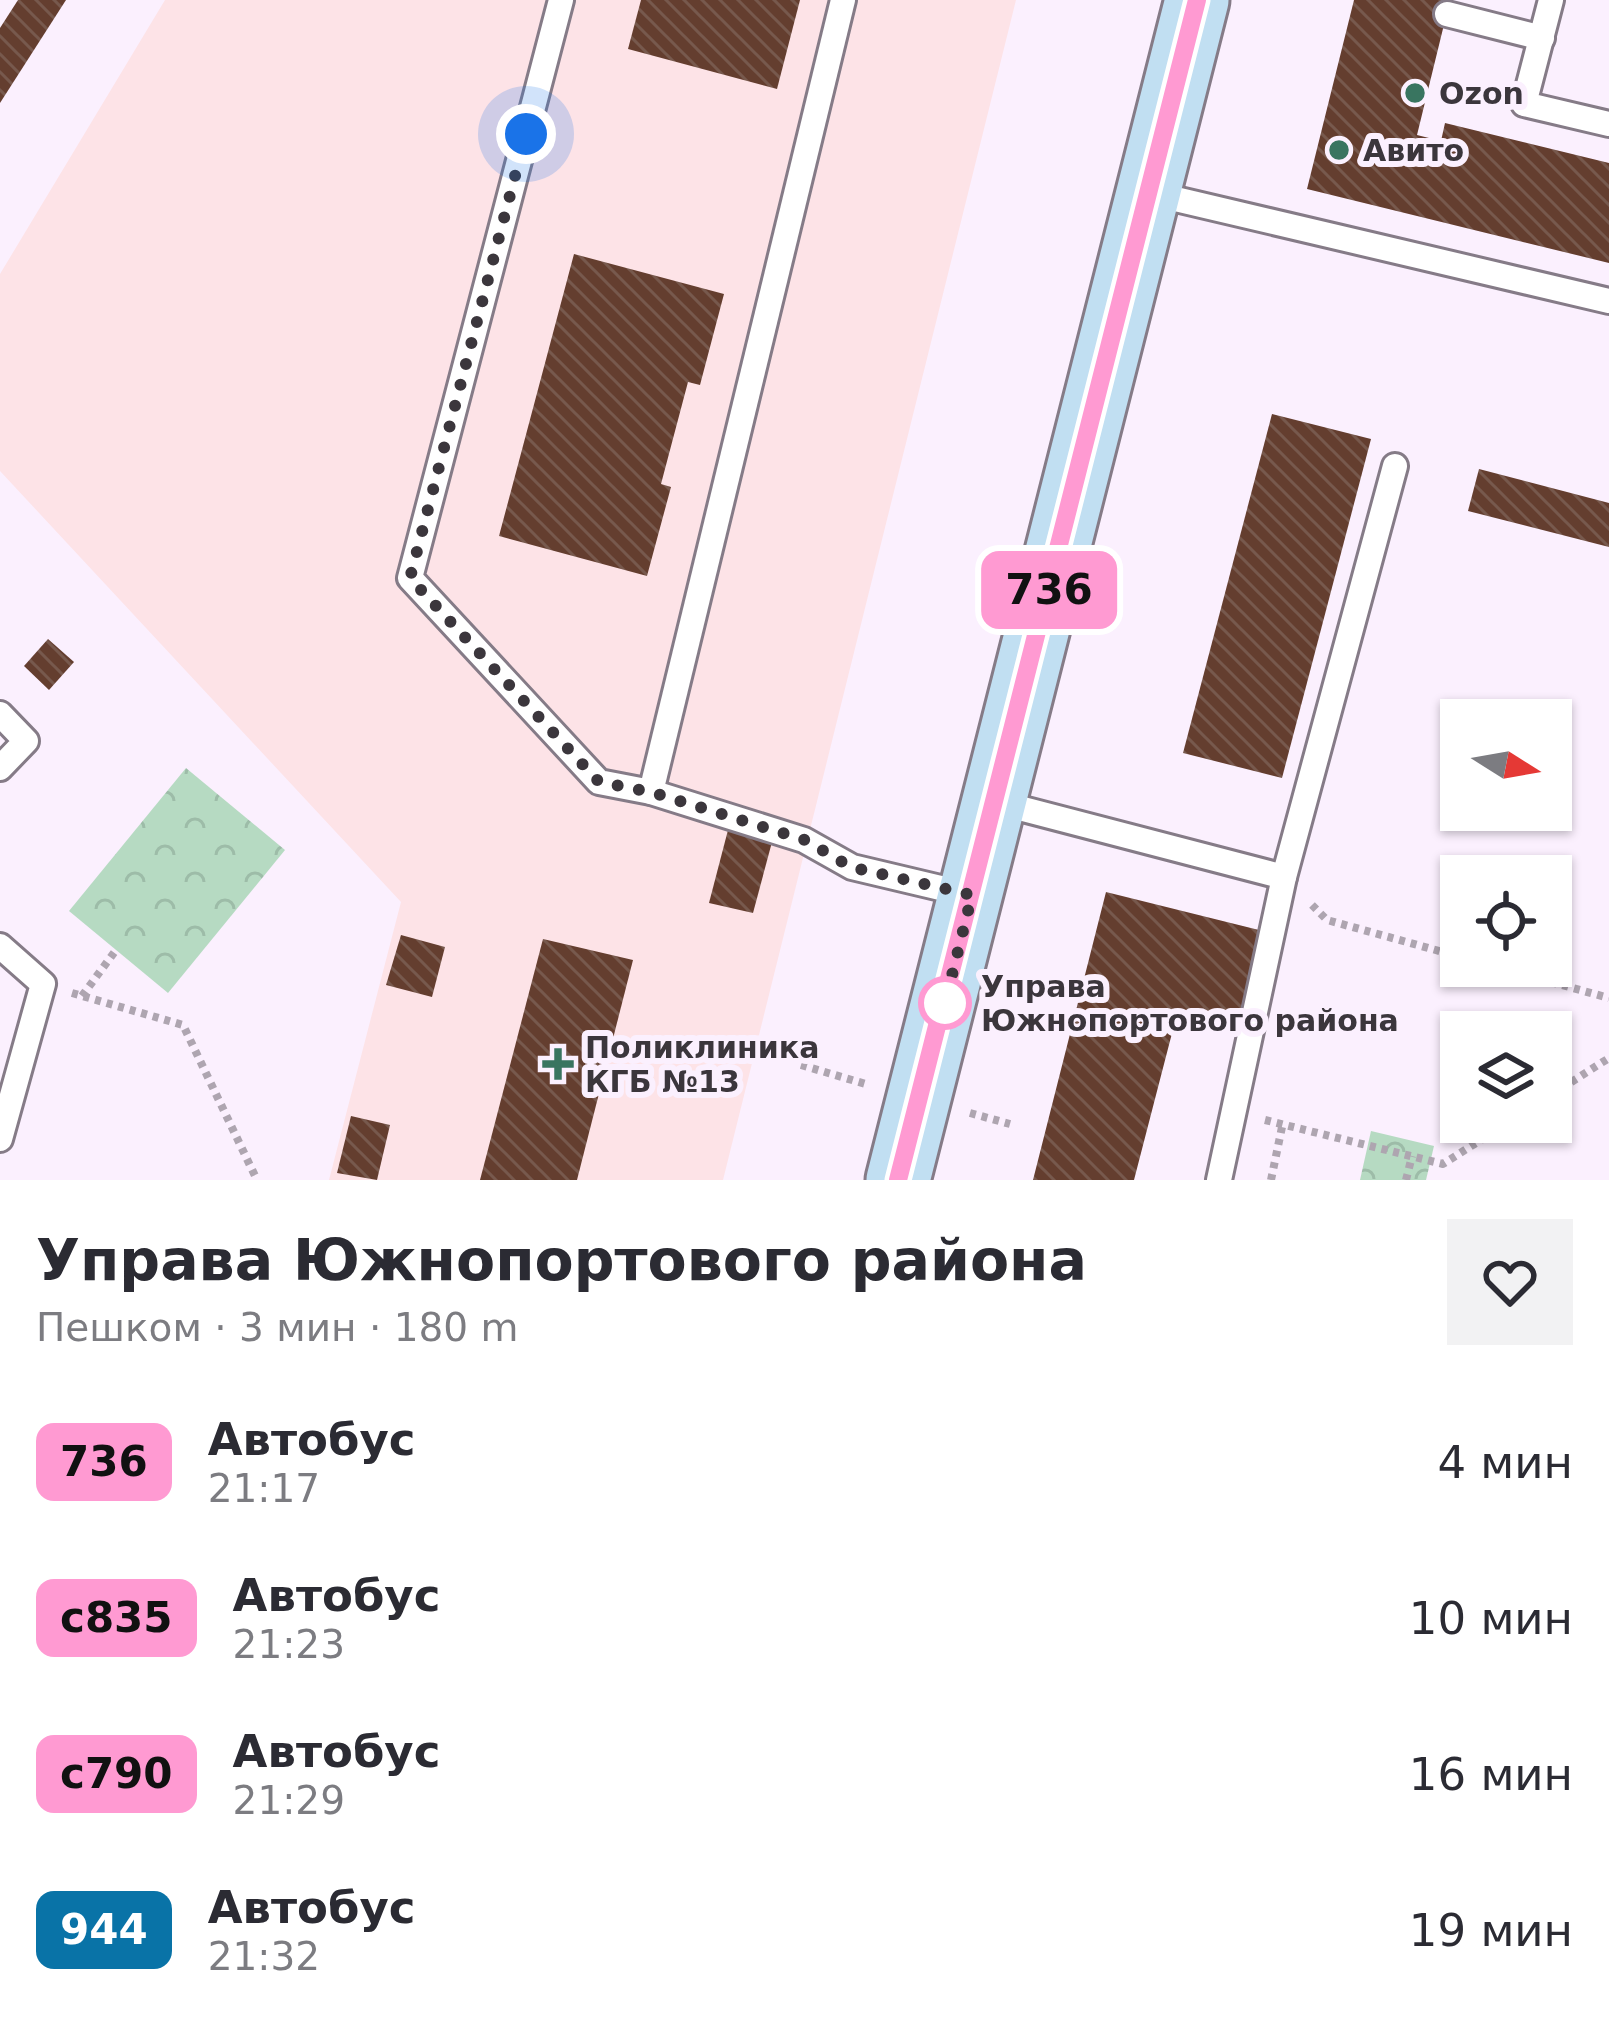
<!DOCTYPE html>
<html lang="ru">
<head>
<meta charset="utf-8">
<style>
	:root { --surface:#fff; --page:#f2f2f3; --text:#2b2b33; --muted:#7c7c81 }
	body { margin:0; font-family:"DejaVu Sans",sans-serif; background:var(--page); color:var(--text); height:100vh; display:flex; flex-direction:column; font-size:45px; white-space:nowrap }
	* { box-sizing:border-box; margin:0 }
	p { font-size:39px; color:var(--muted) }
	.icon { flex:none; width:66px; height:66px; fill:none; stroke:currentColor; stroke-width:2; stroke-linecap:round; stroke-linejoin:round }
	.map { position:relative; height:1180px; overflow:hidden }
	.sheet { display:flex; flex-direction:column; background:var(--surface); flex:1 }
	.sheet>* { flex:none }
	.badge { padding:0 24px; border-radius:18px; font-size:42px; line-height:78px }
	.needle { width:78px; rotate:101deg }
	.tools { position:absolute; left:1440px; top:699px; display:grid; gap:24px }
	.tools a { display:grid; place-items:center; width:132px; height:132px; border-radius:0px; background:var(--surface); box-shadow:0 3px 9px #0004; font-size:60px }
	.you { position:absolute; width:60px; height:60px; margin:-30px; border:9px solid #fff; border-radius:50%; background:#1a73e8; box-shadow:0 0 0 18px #1a73e833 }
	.map>.badge { position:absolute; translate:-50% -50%; box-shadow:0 0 0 6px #fff }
	.round { display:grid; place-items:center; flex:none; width:126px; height:126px; border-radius:0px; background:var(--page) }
	.overview { display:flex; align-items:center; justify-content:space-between; height:204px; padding:0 36px }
	h1 { font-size:57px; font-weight:600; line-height:90px }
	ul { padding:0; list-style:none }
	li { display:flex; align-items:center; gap:36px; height:156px; padding:0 36px }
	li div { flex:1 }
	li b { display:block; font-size:45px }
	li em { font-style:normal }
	li .badge { min-width:132px; font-weight:700; text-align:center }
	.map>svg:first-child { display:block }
	.medical { fill:#fde3e7 }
	.forest { fill:url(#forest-crowns) }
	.building { fill:url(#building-back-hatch) }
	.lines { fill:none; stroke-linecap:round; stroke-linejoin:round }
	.service-casing { stroke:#857b87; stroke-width:30 }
	.secondary-casing { stroke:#857b87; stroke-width:69 }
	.path { stroke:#aea5b0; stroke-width:8; stroke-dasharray:6 6; stroke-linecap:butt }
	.service { stroke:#fff; stroke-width:24 }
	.secondary { stroke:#c1dff2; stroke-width:63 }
	.line-casing { stroke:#fff; stroke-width:27 }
	.line { stroke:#ff9ad2; stroke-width:18 }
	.walk { stroke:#3b363c; stroke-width:12; stroke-dasharray:0 21.6 }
	.poi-dot { fill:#397560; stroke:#fbf0fe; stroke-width:4.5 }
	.stop-dot { fill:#fff; stroke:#ff9ad2; stroke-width:6 }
	.labels { text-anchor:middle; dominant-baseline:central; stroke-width:12; stroke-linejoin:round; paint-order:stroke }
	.poi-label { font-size:30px; font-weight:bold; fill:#3b363c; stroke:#fbf0fe; text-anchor:start }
	.stop-label { font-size:30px; font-weight:bold; fill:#3b363c; stroke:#fbf0fe; text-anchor:start }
</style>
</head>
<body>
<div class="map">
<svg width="1609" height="1180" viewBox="0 0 1609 1180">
	<defs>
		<pattern id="forest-crowns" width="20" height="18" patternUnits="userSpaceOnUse" patternTransform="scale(3)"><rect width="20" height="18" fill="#b6dac2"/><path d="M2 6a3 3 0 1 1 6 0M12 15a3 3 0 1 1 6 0" fill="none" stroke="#9dbca8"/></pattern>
		<pattern id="building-back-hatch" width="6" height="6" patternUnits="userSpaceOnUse" patternTransform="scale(3)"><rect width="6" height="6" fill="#643e2f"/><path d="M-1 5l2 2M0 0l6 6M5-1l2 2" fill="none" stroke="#77594d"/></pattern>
	</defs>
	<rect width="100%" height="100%" fill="#fbf0fe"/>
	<path class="medical" d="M165,0h851l-293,1180h-394l72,-278 -401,-431v-197z"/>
	<g class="forest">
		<path d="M186,768l99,82 -117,143 -99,-82z"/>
		<path d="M1371,1131l63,15 -8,34h-66z"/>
	</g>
	<g class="building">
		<path d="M18,0h48l-66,103v-75z"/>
		<path d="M641,0h159l-23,89 -149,-40z"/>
		<path d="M1354,0h96l-33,135 24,6 4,-18 164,40v100l-302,-74z"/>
		<path d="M574,254l150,40 -24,91 -12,-3 -27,102 10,3 -24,89 -148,-40z"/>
		<path d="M1272,414l99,25 -89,339 -99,-25z"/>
		<path d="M1479,469l130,34v44l-141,-36z"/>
		<path d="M48,639l26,23 -25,28 -25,-24z"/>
		<path d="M728,830l44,12 -19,71 -44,-10z"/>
		<path d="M1106,892l157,39 -24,95 -61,-16 -44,170h-101z"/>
		<path d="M401,935l44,12 -13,50 -46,-12z"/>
		<path d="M543,939l90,21 -56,220h-97z"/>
		<path d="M351,1116l39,9 -13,55 -40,-7z"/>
	</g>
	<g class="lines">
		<g class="service-casing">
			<g id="service">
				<path d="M561,0l-151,578 189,204 52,10 153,48 48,27 118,28"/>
				<path d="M1551,0l-27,104 85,20"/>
				<path d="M1447,14l95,24"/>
				<path d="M1150,193l459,108"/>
				<path d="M0,714l26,27 -26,27"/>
				<path d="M651,792l192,-792"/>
				<path d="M996,802l288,75"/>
				<path d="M0,946l43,38 -43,155"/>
				<path d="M1219,1180l65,-303 111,-411"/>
			</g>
		</g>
		<g class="secondary-casing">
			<path id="secondary" d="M898,1180l299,-1180"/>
		</g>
		<g class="path">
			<path d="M1312,905l15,15 134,37"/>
			<path d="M1493,966l116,32"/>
			<path d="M72,993l111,32 74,155"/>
			<path d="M82,996l34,-46"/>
			<path d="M801,1065l68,20"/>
			<path d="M1551,1095l58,-37"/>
			<path d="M970,1113l40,11"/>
			<path d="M1265,1120l178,44 66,-42"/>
			<path d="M1271,1180l11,-53"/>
			<path d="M1406,1180l6,-24"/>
		</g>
		<use href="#service" class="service"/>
		<use href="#secondary" class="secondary"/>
	</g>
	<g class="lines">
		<g class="line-casing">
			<path id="line" d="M898,1180l299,-1180"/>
		</g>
		<use href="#line" class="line"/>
		<path class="walk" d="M526,134l-116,444 189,204 52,10 154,48 46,27 121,28 -27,108"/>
	</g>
	<g class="poi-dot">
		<circle cx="1415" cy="93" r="12"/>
		<circle cx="1339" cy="150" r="12"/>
		<path d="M552 1046h12v12h12v12h-12v12h-12v-12h-12v-12h12z"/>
	</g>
	<circle class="stop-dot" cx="945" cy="1003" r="24"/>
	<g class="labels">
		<g class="poi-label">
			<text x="1439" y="93">Ozon</text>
			<text x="1363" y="150">Авито</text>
			<text x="585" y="1047">Поликлиника<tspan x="585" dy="34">КГБ №13</tspan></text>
		</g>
		<g class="stop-label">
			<text x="981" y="986">Управа<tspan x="981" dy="34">Южнопортового района</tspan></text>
		</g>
	</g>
</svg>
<div class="tools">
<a><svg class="needle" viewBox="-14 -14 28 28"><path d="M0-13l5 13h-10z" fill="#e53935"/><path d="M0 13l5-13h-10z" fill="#7c7c81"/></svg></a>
<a><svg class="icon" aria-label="locate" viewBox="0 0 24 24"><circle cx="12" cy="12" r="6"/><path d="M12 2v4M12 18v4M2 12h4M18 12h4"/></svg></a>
<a><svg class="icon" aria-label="layers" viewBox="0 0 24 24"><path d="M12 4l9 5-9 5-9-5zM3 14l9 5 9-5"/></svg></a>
</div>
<div class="you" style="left:526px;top:134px"></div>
<b class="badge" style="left:1049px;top:590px;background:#ff9ad2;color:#111">736</b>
</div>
<section class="sheet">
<div class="overview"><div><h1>Управа Южнопортового района</h1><p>Пешком · 3 мин · 180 m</p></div><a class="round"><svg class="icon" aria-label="heart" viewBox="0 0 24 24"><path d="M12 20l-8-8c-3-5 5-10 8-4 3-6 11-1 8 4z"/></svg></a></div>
<ul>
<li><span class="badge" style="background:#ff9ad2;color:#111">736</span><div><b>Автобус</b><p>21:17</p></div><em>4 мин</em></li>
<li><span class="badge" style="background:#ff9ad2;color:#111">с835</span><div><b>Автобус</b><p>21:23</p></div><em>10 мин</em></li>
<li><span class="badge" style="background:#ff9ad2;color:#111">с790</span><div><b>Автобус</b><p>21:29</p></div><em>16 мин</em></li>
<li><span class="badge" style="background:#0973a7;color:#fff">944</span><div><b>Автобус</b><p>21:32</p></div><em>19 мин</em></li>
</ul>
</section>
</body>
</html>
